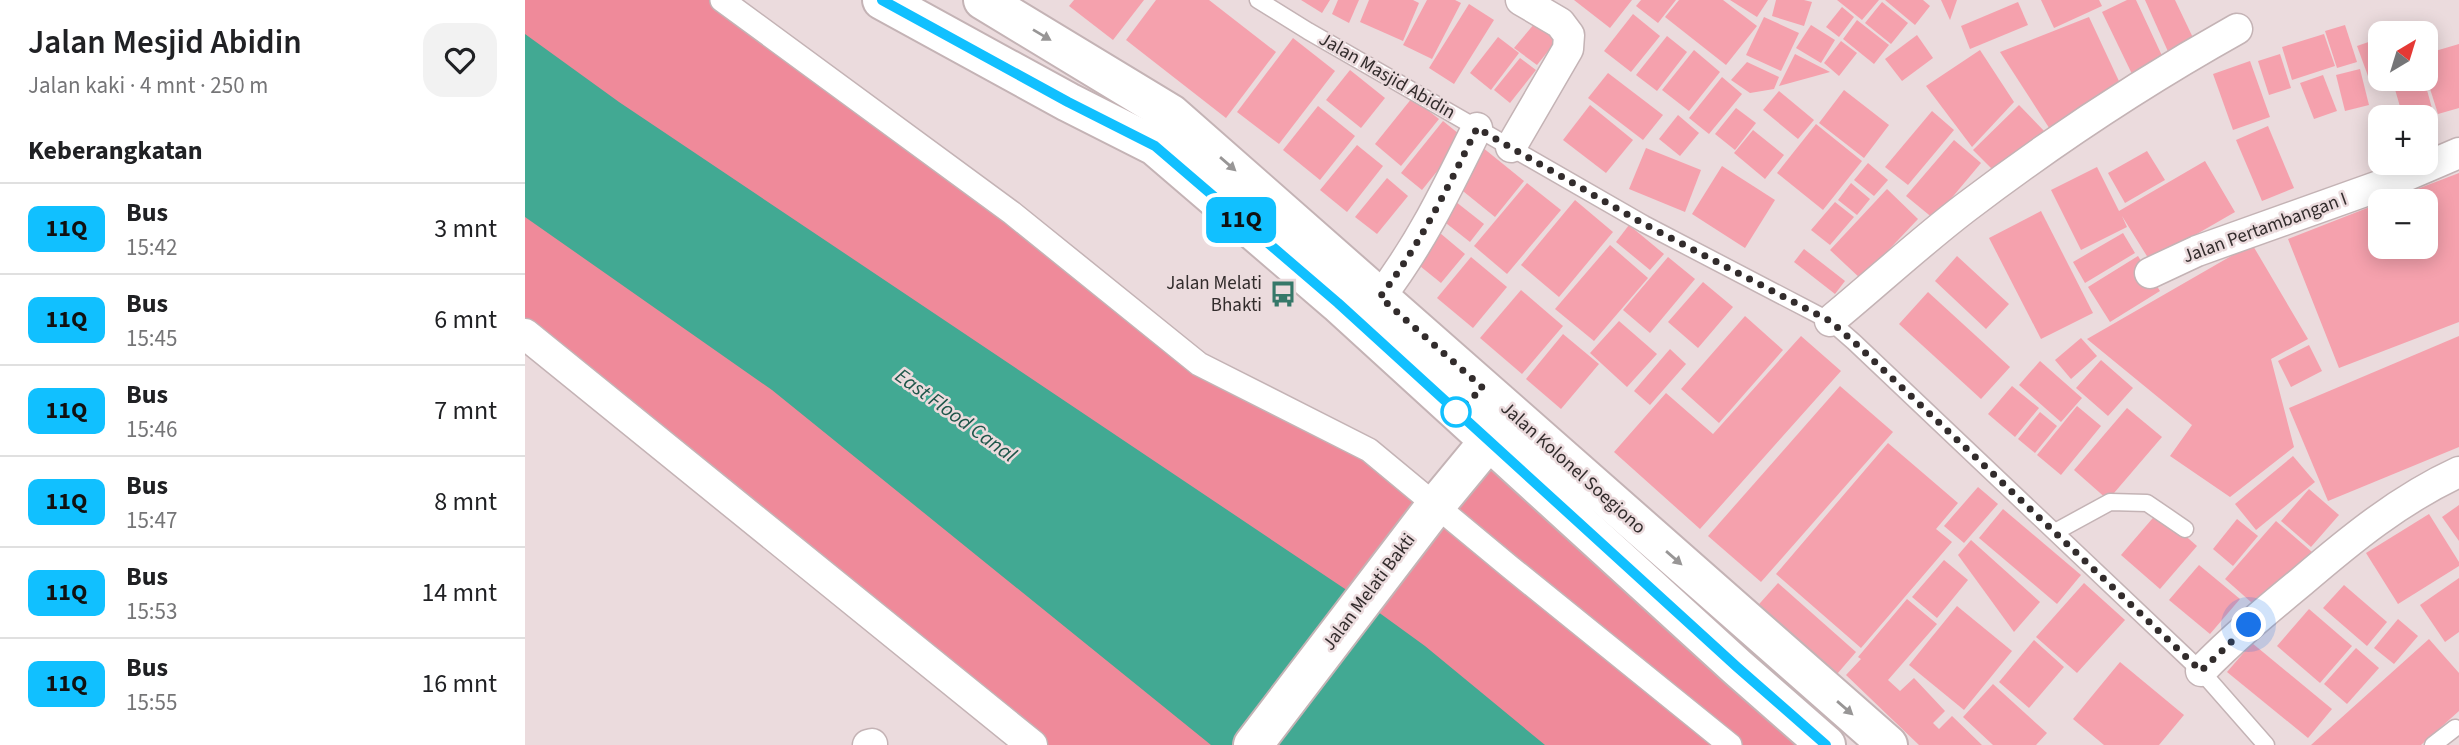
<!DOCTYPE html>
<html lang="id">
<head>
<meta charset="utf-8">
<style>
	:root { --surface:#fff; --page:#f2f2f2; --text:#202124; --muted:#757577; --line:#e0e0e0 }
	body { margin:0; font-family:"Source Sans 3",sans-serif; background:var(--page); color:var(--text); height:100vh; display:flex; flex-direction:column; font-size:26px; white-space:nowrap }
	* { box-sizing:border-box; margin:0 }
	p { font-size:23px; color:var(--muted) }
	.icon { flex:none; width:38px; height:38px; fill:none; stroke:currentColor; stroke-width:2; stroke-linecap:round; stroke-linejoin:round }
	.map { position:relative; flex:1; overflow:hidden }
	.panel { display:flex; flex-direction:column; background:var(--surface); width:525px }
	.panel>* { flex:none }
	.badge { padding:0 14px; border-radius:10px; font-size:24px; line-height:46px }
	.needle { width:46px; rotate:38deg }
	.buttons { position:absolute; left:1843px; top:21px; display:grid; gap:14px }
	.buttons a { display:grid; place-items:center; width:70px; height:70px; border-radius:14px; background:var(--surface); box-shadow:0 4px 18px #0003; font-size:35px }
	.you { position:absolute; width:35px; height:35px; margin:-18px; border:5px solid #fff; border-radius:50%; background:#1a73e8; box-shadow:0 0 0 10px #1a73e833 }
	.map>.badge { position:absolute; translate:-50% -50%; box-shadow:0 0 0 4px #fff }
	h2 { padding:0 28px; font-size:26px; line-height:63px }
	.round { display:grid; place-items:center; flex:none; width:74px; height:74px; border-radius:21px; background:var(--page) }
	.headline { display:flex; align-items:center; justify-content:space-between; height:119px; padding:0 28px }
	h1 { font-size:33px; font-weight:600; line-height:52px }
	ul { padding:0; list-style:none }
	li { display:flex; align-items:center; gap:21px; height:91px; padding:0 28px; border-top:2px solid var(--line) }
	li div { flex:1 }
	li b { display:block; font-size:26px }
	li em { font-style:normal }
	li .badge { min-width:77px; font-weight:700; text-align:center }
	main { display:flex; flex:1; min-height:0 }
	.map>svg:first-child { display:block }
	.green { fill:#ef8a9a }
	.water { fill:#42a993 }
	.building { fill:#f5a1ad }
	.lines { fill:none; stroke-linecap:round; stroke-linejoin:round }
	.service-casing { stroke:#c4b3b5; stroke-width:19 }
	.pedestrian-casing { stroke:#c4b3b5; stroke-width:26 }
	.minor-casing { stroke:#c4b3b5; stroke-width:33 }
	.tertiary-casing { stroke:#c4b3b5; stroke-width:42 }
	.primary-casing { stroke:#c4b3b5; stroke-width:42 }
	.service { stroke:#fff; stroke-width:16 }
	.pedestrian { stroke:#fff; stroke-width:23 }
	.minor { stroke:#fff; stroke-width:30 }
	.tertiary { stroke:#fff; stroke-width:38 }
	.primary { stroke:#fff; stroke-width:38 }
	.oneway { fill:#989696 }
	.line-casing { stroke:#fff; stroke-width:16 }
	.line { stroke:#11c0ff; stroke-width:10 }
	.walk { stroke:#322c2c; stroke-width:7; stroke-dasharray:0 12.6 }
	.stop-dot { fill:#fff; stroke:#11c0ff; stroke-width:3.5 }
	.labels { text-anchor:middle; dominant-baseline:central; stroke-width:5; stroke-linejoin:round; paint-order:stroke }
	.street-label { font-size:19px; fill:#322c2c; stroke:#ebdbdd }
	.poi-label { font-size:19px; fill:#322c2c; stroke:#ebdbdd; text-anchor:end }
	.water-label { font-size:21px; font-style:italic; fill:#1e564a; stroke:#ebdbdd }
</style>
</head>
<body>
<main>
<section class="panel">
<div class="headline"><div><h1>Jalan Mesjid Abidin</h1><p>Jalan kaki · 4 mnt · 250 m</p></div><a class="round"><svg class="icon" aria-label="heart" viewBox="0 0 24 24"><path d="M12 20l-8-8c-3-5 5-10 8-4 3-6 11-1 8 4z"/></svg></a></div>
<h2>Keberangkatan</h2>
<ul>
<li><span class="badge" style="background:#11c0ff;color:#111">11Q</span><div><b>Bus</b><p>15:42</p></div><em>3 mnt</em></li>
<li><span class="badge" style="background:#11c0ff;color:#111">11Q</span><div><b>Bus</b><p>15:45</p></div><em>6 mnt</em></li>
<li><span class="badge" style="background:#11c0ff;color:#111">11Q</span><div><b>Bus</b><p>15:46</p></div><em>7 mnt</em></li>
<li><span class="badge" style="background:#11c0ff;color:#111">11Q</span><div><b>Bus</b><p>15:47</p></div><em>8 mnt</em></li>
<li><span class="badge" style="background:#11c0ff;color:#111">11Q</span><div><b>Bus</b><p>15:53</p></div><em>14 mnt</em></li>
<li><span class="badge" style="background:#11c0ff;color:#111">11Q</span><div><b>Bus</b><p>15:55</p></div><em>16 mnt</em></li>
</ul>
</section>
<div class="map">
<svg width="1934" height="745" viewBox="0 0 1934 745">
	<rect width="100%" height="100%" fill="#ebdbdd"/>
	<path class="green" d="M0,0h197l477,364 170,86 66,55 53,-63 338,303h-793l-508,-411z"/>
	<path class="water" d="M0,34l94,68 744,499 62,45 120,99h-334l-439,-355 -247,-173z"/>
	<g class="building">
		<path d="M549,0h70l-31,40 -44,-34z"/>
		<path d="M631,0h53l67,52 -50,66 -100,-78z"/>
		<path d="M776,0h29l-8,13z"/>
		<path d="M813,0h21l-10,23 -17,-9z"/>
		<path d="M844,0h44l6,3 -16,38 -43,-19z"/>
		<path d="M902,0h28l6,3 -29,56 -29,-14z"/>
		<path d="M1049,0h58l-22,28z"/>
		<path d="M1116,0h35l-18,23 -22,-17z"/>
		<path d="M1154,0h44l34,26 -31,39 -61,-48z"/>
		<path d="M1205,0h38l-11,17z"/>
		<path d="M1251,0h28l8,2 -8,24 -32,-10z"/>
		<path d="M1312,0h42l-17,20z"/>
		<path d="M1360,0h38l7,6 -15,19z"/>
		<path d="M1416,0h16l-7,20z"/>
		<path d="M1516,0h58l3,6 -48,22z"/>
		<path d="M1602,0h9l28,60 -32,14 -30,-62z"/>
		<path d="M1620,0h30l21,44 -26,12z"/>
		<path d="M1357,2l26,21 -17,21 -26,-21z"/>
		<path d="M1493,2l10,23 -58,24 -9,-23z"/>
		<path d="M944,4l25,16 -40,64 -25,-16z"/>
		<path d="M1317,7l12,10 -15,20 -13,-10z"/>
		<path d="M1108,14l27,22 -29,36 -27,-21z"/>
		<path d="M1239,17l35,16 -18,38 -35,-16z"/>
		<path d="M1564,17l36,77 -70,43 -55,-85z"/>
		<path d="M1332,20l32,25 -15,19 -31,-25z"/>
		<path d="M1010,23l22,17 -20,25 -23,-17z"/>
		<path d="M1286,25l24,15 -14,23 -25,-15z"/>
		<path d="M1820,25l12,37 -20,6 -12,-37z"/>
		<path d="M1799,34l11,32 -43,14 -10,-33z"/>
		<path d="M1392,35l16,23 -31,23 -17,-22z"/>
		<path d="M1142,36l20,16 -30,39 -21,-16z"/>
		<path d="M973,37l21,16 -28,37 -21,-17z"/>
		<path d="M768,38l42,33 -56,73 -42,-32z"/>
		<path d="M1855,38v33l-12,5 -11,-30z"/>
		<path d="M1316,41l16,12 -18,23 -15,-13z"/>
		<path d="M1934,44v64l-21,6 -13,-41v-19z"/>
		<path d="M1169,50l26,22 -31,39 -27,-21z"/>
		<path d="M1455,50l34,52 -42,45 -46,-61z"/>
		<path d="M1270,54l35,18 -51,14z"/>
		<path d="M1755,54l11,34 -22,7 -11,-34z"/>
		<path d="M995,58l16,12 -26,33 -16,-13z"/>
		<path d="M1725,61l20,56 -37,13 -20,-56z"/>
		<path d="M1222,62l32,15 -5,12 -24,4 -19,-13z"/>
		<path d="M1835,69l9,36 -24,6 -9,-36z"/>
		<path d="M825,70l35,28 -24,30 -35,-28z"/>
		<path d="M1083,73l55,42 -20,25 -55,-42z"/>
		<path d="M1798,75l14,36 -23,8 -14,-36z"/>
		<path d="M1197,77l20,17 -33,40 -20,-16z"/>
		<path d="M1867,79h32l12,44 -11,3v-9h-22z"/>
		<path d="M1319,90l45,35 -25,33 -45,-35z"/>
		<path d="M1254,91l35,29 -16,19 -35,-29z"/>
		<path d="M887,98l27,21 -38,47 -26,-22z"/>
		<path d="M1065,105l43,35 -27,33 -43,-33z"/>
		<path d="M1494,105l28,29 -46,44 -28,-28z"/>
		<path d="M793,106l37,30 -35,44 -37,-30z"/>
		<path d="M1211,108l20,15 -21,27 -20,-16z"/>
		<path d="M1407,111l22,19 -46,55 -23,-18z"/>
		<path d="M1153,115l21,18 -19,23 -21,-17z"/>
		<path d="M918,121l21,17 -42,52 -21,-17z"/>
		<path d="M1291,124l46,37 -39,49 -46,-37z"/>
		<path d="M1743,126l26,62 -32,13 -26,-61z"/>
		<path d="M1228,130l31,25 -19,24 -31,-26z"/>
		<path d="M1429,140l27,23 -47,56 -28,-23z"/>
		<path d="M832,145l26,21 -36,46 -27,-22z"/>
		<path d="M957,147l42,34 -29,36 -42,-34z"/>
		<path d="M1121,148l55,22 -16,42 -56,-23z"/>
		<path d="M1622,151l18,29 -40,23 -17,-30z"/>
		<path d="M1680,161l30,51 -85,49 -28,-45 5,11 -46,23 -30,-60 46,-23 22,44z"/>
		<path d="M1343,163l20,17 -14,16 -20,-16z"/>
		<path d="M1197,166l53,34 -30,48 -53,-34z"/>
		<path d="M1934,173v149l-120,46 -51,-129 92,-36v44h45v-46h-39z"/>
		<path d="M862,178l21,18 -31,38 -22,-17z"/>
		<path d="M1002,183l34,27 -54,64 -33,-28z"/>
		<path d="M1326,183l19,16 -13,16 -19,-15z"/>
		<path d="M1362,189l31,30 -57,60 -31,-29z"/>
		<path d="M926,198l33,26 -14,18 -33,-26z"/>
		<path d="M1050,200l38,32 -54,65 -38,-32z"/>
		<path d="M1310,202l19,15 -24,28 -19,-15z"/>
		<path d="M1516,211l52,102 -52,26 -52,-101z"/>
		<path d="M1104,225l35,29 -14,16 -34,-28z"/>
		<path d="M909,228l31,26 -24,29 -31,-25z"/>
		<path d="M1598,233l12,20 -50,30 -12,-21z"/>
		<path d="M1727,244l56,95 -37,20 23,88 -64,50 -60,-41 22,-31 -105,-86z"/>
		<path d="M1085,245l38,33 -54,63 -39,-32z"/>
		<path d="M1279,249l41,32 -10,13 -41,-32z"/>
		<path d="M1432,256l52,48 -23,25 -51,-48z"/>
		<path d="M1613,256l22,35 -50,31 -22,-35z"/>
		<path d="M946,257l36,30 -34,41 -36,-30z"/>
		<path d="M1143,257l27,22 -45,54 -27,-23z"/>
		<path d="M1178,282l30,25 -35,41 -30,-26z"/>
		<path d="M996,290l42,36 -41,48 -42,-36z"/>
		<path d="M1403,292l82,75 -29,32 -82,-75z"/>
		<path d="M1220,316l38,34 -64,73 -38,-34z"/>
		<path d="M1094,321l38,33 -30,33 -37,-34z"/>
		<path d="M1038,334l36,30 -38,45 -35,-30z"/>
		<path d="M1276,336l40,35 -141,158 -86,-77 52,-59 47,41z"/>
		<path d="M1934,336v111l-131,54 -39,-93z"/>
		<path d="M1556,338l16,18 -26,23 -16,-19z"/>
		<path d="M1784,345l13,26 -31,16 -13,-26z"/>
		<path d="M1145,349l16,15 -36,41 -16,-14z"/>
		<path d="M1576,360l32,28 -25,28 -32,-28z"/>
		<path d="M1515,361l42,37 -21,24 -42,-37z"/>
		<path d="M1315,386l53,46 -132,150 -53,-46z"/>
		<path d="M1487,386l27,22 -24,29 -27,-23z"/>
		<path d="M1552,406l24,20 -40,49 -24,-20z"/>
		<path d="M1602,408l35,29 -54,63 -34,-30z"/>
		<path d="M1515,412l17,14 -22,27 -17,-14z"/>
		<path d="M1363,443l70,60 -22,26 16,13 -91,106 -85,-74z"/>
		<path d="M1768,456l22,26 -59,48 -21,-26z"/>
		<path d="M1453,487l20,17 -34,39 -20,-17z"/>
		<path d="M1784,489l30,26 -28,32 -30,-26z"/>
		<path d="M1934,505v36l-17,-24z"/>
		<path d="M1478,509l78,66 -24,29 -78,-66z"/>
		<path d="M1633,512l39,34 -37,43 -39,-34z"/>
		<path d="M1904,514l30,48v4l-61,38 -32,-51z"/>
		<path d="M1712,519l21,17 -25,30 -20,-17z"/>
		<path d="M1751,521l36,31 -52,58 -35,-31z"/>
		<path d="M1446,540l69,62 -26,30 -56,-77z"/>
		<path d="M1419,560l24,20 -31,38 -25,-21z"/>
		<path d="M1674,565l41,34 -30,35 -41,-34z"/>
		<path d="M1934,578v54l-14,10 -25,-37z"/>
		<path d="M1253,583l78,69 -25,29 -79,-69z"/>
		<path d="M1559,583l41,37 -48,53 -41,-36z"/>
		<path d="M1819,585l43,37 -20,24 -44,-38z"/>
		<path d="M1382,599l30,25 -49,56 12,11 14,-13 31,33 -12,12 6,6 13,-13 30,29h-63l-73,-70 15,-16 -3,-2z"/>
		<path d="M1432,606l55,45 -48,59 -55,-45z"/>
		<path d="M1784,609l43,37 -32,37 -43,-37z"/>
		<path d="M1873,619l20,17 -24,28 -20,-16z"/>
		<path d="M1904,639l30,34v38l-38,34h-110z"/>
		<path d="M1509,640l30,27 -35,41 -30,-26z"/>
		<path d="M1727,643l80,66 -24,29 -81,-66z"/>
		<path d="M1831,648l23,20 -32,36 -23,-20z"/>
		<path d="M1595,662l64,53 -25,30h-55l-31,-26z"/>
		<path d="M1468,684l54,49 -11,12h-43l-30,-28z"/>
	</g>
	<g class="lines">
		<g class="service-casing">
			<g id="service">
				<path d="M733,0l50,31 336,193 186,97 24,21 347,329 65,74"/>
				<path d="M1530,532l55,-30 37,1 38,26"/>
				<path d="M1908,745l22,-17"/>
			</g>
		</g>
		<g class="pedestrian-casing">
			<path id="pedestrian" d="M197,0l290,213 187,151 170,86 141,117 220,178"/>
		</g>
		<g class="minor-casing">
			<g id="minor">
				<path d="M986,147l57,-98 1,-14 -9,-12 -39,-23"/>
				<path d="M1625,273l47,-22 199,-71 63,-27"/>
				<path d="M855,297c40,-52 68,-110 97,-169"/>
				<path d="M1305,321c45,-37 88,-77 135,-113 84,-64 179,-127 272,-179"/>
				<path d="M0,334l507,411"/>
				<path d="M1676,671c31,-32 66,-61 100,-89 49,-42 99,-83 158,-110"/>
				<path d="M343,745l4,-1"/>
			</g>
		</g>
		<g class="tertiary-casing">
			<path id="tertiary" d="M728,745l183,-240 52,-63"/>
		</g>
		<g class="primary-casing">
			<g id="primary">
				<path d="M357,0l186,102 87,44 183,157 399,364 89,78"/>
				<path d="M458,0l188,114 717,631"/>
			</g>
		</g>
		<use href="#service" class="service"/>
		<use href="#pedestrian" class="pedestrian"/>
		<use href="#minor" class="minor"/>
		<use href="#tertiary" class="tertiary"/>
		<use href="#primary" class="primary"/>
	</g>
	<defs><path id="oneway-solid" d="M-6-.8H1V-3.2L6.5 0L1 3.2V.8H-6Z" transform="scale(1.75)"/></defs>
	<g class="oneway">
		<use href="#oneway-solid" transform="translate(517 35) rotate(31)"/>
		<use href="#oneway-solid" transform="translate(703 164) rotate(41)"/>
		<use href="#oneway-solid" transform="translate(1149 558) rotate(41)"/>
		<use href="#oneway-solid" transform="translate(1320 708) rotate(41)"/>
	</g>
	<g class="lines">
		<g class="line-casing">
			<path id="line" d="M357,0l186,102 87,44 183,157 399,364 89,78"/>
		</g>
		<use href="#line" class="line"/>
		<path class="walk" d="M931,412l27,-24 -103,-91c40,-52 68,-110 97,-169l167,96 186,97 24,21 347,329 48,-46"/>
	</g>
	<defs>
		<g id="bus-bare" transform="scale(2.1)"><path d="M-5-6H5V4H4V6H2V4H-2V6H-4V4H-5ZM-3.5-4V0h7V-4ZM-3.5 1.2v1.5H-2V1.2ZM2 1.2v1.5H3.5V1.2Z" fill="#367869" stroke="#ebdbdd" stroke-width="2.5" paint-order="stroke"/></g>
	</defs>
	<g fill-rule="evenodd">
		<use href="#bus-bare" x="758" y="294"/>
	</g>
	<circle class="stop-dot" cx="931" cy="412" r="14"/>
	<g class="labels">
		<g class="street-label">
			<text transform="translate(862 76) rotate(30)">Jalan Masjid Abidin</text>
			<text transform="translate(1740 228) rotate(-20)">Jalan Pertambangan I</text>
			<text transform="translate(1048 468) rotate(42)">Jalan Kolonel Soegiono</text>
			<text transform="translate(844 592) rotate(-53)">Jalan Melati Bakti</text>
		</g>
		<g class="poi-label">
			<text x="737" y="283">Jalan Melati<tspan x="737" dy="22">Bhakti</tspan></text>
		</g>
		<g class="water-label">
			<text transform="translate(431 415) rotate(36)">East Flood Canal</text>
		</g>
	</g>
</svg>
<div class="buttons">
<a><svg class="needle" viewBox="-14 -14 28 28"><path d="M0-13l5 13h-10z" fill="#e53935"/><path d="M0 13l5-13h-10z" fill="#757577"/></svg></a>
<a>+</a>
<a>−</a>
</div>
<div class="you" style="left:1724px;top:625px"></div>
<b class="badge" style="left:716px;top:220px;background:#11c0ff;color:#111">11Q</b>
</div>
</main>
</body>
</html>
